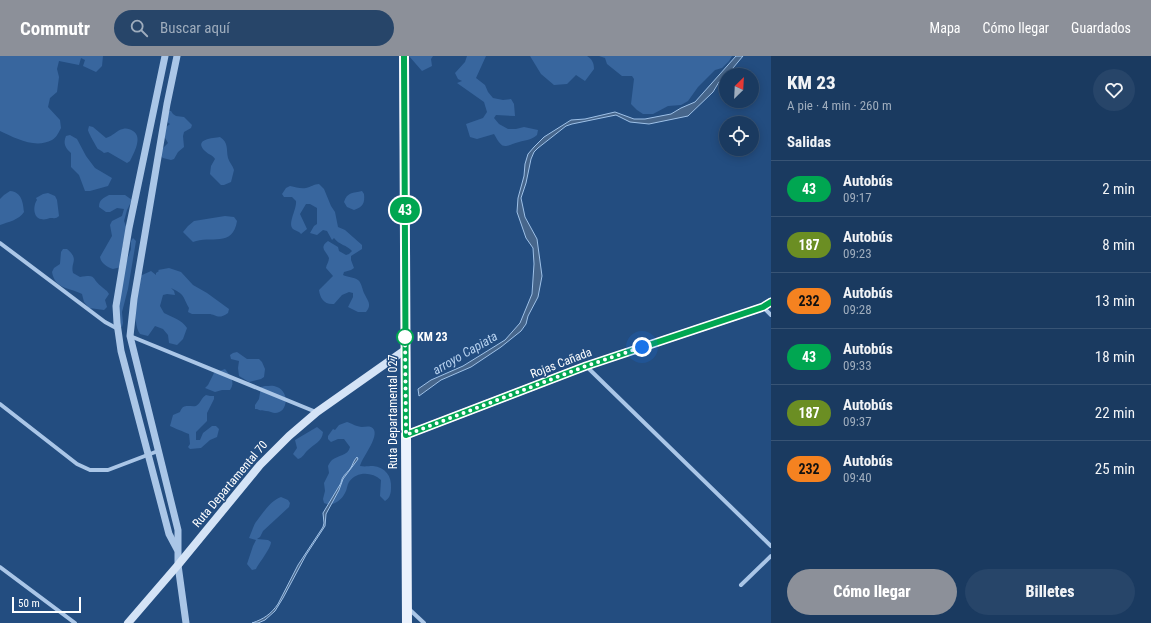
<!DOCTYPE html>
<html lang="es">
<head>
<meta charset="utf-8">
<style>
	:root { --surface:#1a3a60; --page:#274569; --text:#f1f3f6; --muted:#9fadbd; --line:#385475; --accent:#8c9099 }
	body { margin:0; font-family:"Roboto Condensed",sans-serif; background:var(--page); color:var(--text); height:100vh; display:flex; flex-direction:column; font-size:15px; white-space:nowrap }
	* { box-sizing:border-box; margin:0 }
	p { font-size:13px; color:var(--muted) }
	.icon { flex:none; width:22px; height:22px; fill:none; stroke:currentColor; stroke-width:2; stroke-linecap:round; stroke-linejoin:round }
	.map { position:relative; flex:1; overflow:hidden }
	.details { display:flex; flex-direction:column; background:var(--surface); width:380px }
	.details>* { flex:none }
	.badge { padding:0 8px; border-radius:13px; font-size:14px; line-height:26px }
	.needle { width:26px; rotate:24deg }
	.tools { position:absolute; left:719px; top:12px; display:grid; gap:8px }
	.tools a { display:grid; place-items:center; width:40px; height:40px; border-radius:50%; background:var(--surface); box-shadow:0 2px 10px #0003,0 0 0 1px var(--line); font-size:20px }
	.scale { position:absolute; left:12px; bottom:10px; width:69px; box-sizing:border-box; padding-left:4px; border:2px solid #fff; border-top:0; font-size:11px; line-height:14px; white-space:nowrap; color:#fff; -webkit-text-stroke:3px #234d80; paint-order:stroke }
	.you { position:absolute; width:20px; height:20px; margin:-10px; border:3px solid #fff; border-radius:50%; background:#1a73e8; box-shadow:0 0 0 6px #1a73e833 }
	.map>.badge { position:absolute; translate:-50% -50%; box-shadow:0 0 0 2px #fff }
	h2 { padding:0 16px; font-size:15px; line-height:36px }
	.round { display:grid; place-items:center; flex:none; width:42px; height:42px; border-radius:21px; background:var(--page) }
	.head { display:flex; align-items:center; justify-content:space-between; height:68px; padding:0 16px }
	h1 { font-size:19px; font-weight:800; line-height:30px }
	.action { display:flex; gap:8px; margin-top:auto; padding:8px 16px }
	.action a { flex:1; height:46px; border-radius:24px; background:var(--accent); color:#fff; font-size:16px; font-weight:800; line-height:46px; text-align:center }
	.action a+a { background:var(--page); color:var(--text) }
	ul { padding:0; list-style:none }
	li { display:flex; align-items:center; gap:12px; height:56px; padding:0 16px; border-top:1px solid var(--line) }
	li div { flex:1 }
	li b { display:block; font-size:15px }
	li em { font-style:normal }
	li .badge { min-width:44px; font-weight:700; text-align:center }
	header { display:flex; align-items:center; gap:24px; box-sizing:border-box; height:56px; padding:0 20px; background:var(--accent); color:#fff }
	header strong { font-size:19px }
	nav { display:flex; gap:22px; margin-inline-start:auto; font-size:14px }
	.search { width:280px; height:36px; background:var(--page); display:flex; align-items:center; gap:10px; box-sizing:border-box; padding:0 14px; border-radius:22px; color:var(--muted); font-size:15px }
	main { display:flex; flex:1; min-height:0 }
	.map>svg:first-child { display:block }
	.green { fill:#38669e }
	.water { fill:#47668b; stroke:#9ec1e8 }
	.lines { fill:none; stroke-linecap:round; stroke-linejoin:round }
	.minor { stroke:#aac6e7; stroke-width:4 }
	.tertiary { stroke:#aac6e7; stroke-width:7 }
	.secondary { stroke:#d4e3f6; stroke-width:8 }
	.primary { stroke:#ebf2fd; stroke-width:10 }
	.line-casing { stroke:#fff; stroke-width:9 }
	.line { stroke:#00a651; stroke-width:6 }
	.walk { stroke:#fff; stroke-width:4; stroke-dasharray:0 7.2 }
	.stop-dot { fill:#fff; stroke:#00a651; stroke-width:2 }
	.labels { text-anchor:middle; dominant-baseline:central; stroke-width:3; stroke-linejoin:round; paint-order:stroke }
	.stop-label { font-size:12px; font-weight:bold; fill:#fff; stroke:#234d80; text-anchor:start }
	.street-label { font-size:12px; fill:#fff; stroke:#234d80 }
	.water-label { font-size:13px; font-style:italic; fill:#b5d0ee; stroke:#234d80 }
</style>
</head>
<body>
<header>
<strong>Commutr</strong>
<div class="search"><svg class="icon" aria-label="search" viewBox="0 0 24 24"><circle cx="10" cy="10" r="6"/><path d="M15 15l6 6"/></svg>Buscar aquí</div>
<nav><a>Mapa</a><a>Cómo llegar</a><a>Guardados</a></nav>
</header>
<main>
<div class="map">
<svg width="771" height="567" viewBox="0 0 771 567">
	<rect width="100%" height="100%" fill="#234d80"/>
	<g class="green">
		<path d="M0,0h103l-1,10 -6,6 -13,-6 2,-6 -4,-2 -2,7 -20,-4 -2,8 2,8 -2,15 -7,6 -2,9 12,13 1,8c-2,4 -5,10 -9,12 -17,9 -37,-2 -52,-9z"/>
		<path d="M409,0h24l-2,3 1,7 -10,5z"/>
		<path d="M467,0h19l-10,22 9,7 3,7 5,6 10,2 8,-1 3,5 1,12 -19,-1 -2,3 5,6 9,5h8l8,-2 14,3 -1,5c-6,5 -11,5 -18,7 -16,5 -16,8 -25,-8l-17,5 -7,-2 -4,-13 17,-6 4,-6 -3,-10 -27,-19 5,-2 -4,-2 -3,-6 10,-11z"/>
		<path d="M530,0h57c5,3 7,7 7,13l-9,12 -9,-6 -9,9 -13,1 -13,-11z"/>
		<path d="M599,0h133l-3,5 -7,7 -7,2 -17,17 -10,14 -7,4 -13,1 -15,8h-10l-6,-4 -6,-6 3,-25 -2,-3h-10l-15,-12 -2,-6z"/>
		<path d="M168,55h3l2,3 3,2 8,1 8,8 -1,3 -7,4 -1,4 1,11 -6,5 -4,7 -3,1 -8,-2 -3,-3 3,-7 5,-5 -4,-7 1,-8 5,-4 -3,-2z"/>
		<path d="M89,70l4,1 13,11c7,-2 11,-8 17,-9 3,-1 7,0 10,2 10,6 1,22 -3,30l-3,2 -19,-11 -4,1c-2,-2 -4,-3 -6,-4 -1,-1 -10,-17 -10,-19z"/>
		<path d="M70,79l7,4 9,17 9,12 17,10 -4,8 -18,5h-5l-6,-16 -8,-8v-14c-6,-5 -8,-10 -5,-17z"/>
		<path d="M220,81c9,6 6,12 8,21 1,4 5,8 6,12l-3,12 -7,3h-3l-11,-11 1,-8 4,-7c-2,-4 -6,-4 -10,-8 -12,-12 8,-13 15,-14z"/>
		<path d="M319,128l5,5 7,17 4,6 3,15 7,3 17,15v4l-11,7v4l3,8 -3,2 -7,2 -1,3c4,2 11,2 15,5 4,3 4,10 7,15 3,6 7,10 1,17h-8l-10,-5 5,-10v-4l-4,-1 -7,3 -8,9c-10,1 -14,-6 -15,-14l14,-14 -7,-8c0,-3 3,-6 3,-10 -2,-6 -11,-10 -1,-17l10,6 1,4 7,4 3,-1 3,-3c-5,-6 -13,-6 -18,-13l-2,2 -5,-9 -4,-1 -6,5 -7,-2 4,-7 3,-2v-16l-7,-4h-4l-6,10 7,15 -6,5c-2,-3 -5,-3 -8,-5 -6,-5 4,-20 3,-28l-4,-4h-8l-2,-3 4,-6 4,-2c6,1 10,3 16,2 5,-1 8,-4 13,-4z"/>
		<path d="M10,135c12,1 13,12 14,21 -5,8 -16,10 -24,13v-26l4,-4z"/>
		<path d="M362,135l2,3c1,9 -1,13 -10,16l-7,-3 -3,-5c3,-10 9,-9 18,-11z"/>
		<path d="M48,137l7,3 2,4 2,16c-3,3 -4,2 -9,2 -3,1 -6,2 -9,1 -8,-1 -8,-14 -4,-19l-1,-2 7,-4z"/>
		<path d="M109,139h16l7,5 -5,10 -3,11 3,8 -5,19 1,13 -2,6 -8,2c-6,-2 -12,-6 -13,-12l12,-21 -2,-11 2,-4 10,-5 2,-7 -7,-1 -7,4h-4l-7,-5c0,-8 5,-9 10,-12z"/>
		<path d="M225,160l9,1 3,4c-4,27 -27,14 -44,21l-10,-10 5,-6 6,-5z"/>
		<path d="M133,182l3,3 -8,48 -6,23 1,11 -1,4 -3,-1v-27l7,-36 5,-14v-8z"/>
		<path d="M63,193h4c13,11 3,13 6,24l7,4c18,-3 10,1 22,10 3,3 5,3 7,7l-4,6 2,7 -3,3 -15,-2 -5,-6 -2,-8c-14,-7 -27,-5 -30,-22l2,-4 6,-4 1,-12z"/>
		<path d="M169,212l12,4 12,13 14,8 22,16 -1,4c-11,8 -12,0 -21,1 -5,0 -10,0 -15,0l-4,-2 1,-4c-7,-13 -4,-13 -18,-20l3,3 1,4 -8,-1 -4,1 -3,11 4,7c8,4 18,7 23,15l-4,11 -6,6 -8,-2 -1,-8 -5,-6 -8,-3 -7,10 -8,-2c-9,-14 -2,-42 0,-58l11,-5 5,4v-2l3,-2 -1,-1z"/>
		<path d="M237,296l10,7h12l3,3 3,7 -1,8 -3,2 -12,3 -10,-6 -1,-8 1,-7 -8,-2 -1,-4 3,-2z"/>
		<path d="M225,313c5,7 11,13 5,21h-8l-7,2 -10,-4 3,-3 6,-12z"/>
		<path d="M265,330c4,0 8,-1 12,1 13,5 11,26 -2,26 -2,0 -6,-2 -9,-2 -4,-1 -6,0 -9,-2h-2v-4l4,-6 2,-12z"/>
		<path d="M206,339l4,1h4v3l-7,14v8l-11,11v8h4l3,-7 9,-7h4l3,3 -2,8 -7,3 -9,8 -11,1 -2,-2 2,-3 -1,-10c-5,-2 -15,-6 -19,-8l3,-11 7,-3c3,-9 9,-5 16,-6 5,-3 5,-8 10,-11z"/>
		<path d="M347,366c4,1 10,5 15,5 3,0 5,-1 9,0 12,6 -9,30 -11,39 5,1 8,0 13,0 12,1 19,10 18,22 0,5 -1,10 -6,13l-5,-5 1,-16c-9,-8 -24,-9 -32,2 -2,3 -2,8 -4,11 -4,8 -13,14 -21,10l-1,-4 2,-8 -1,-8 5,-10 -1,-7c1,-2 2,-4 4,-6 6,-5 16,-4 18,-13l-6,-8h-6l-7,3 -3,-3v-3l5,-7 2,1 4,-5z"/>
		<path d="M317,371l6,5c-1,10 -9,12 -15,18 -4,3 -4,7 -10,9l-5,-5 4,-6 -2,-8z"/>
		<path d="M281,441l7,3 2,3 -1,4 -26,24 -3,6 -3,2 11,1 3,2c0,6 -12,21 -15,27l-4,1 -5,-6 6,-18 3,-6 -7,-2c2,-4 5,-14 7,-16 7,-9 14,-21 25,-25z"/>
	</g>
	<g class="water">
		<path d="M736,0h7l-15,18 -9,8 -6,10 -25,24 -39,8 -19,-2 -14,-7 -5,1 -39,8 -6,2 -28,22 -4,4 -3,7 -5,24 -5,15 4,19 12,22 5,37 -4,21 -10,19 -2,8 -5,7 -20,16 -30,20 -30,13 -22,16 -1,-7 13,-9 32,-14 42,-26 15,-17 12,-29 2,-30 -1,-16 -7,-10 -9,-26 1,-14 6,-22 1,-12 3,-10 6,-7 10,-10 27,-17 14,-1 30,-7 19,7h11l26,-5 10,-6 14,-6z"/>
		<path d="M357,401l1,2 -15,20 -4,11 -13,24 -1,12 -19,29 -23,43 -8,13 -10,9 -7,3h-6c12,-4 19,-9 26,-19l20,-39 25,-38 1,-4 -1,-10 18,-30c1,-7 5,-9 9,-14 3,-4 3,-8 7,-12z"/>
	</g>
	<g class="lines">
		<g class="minor">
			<path d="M0,187l105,79 13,7"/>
			<path d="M763,251l8,8"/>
			<path d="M130,280l186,76"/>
			<path d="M586,310l185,180"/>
			<path d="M0,348l77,60 13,6h18l50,-19"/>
			<path d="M0,511l75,56"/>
			<path d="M741,529l30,-29"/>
			<path d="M409,553l15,14"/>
		</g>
		<g class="tertiary">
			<path d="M165,0l-36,172 -13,78 1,17 4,28 48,183 8,15"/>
			<path d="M177,0l-10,48 -33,195 -4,37 48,194v35l8,58"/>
		</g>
		<g class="secondary">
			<path d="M406,379l180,-69 177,-59 8,-5"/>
			<path d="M128,567l50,-58 82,-100 29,-29 28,-24 88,-62"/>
		</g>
		<path class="primary" d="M404,0l3,567"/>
	</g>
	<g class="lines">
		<g class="line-casing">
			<path id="line" d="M404,0l2,379 180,-69 177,-59 8,-5"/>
		</g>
		<use href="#line" class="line"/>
		<path class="walk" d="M405,281v-3l1,101 180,-69 56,-19"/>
	</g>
	<circle class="stop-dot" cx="405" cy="281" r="8"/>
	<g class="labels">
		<g class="stop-label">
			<text x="417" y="281">KM 23</text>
		</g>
		<g class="street-label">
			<text transform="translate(561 307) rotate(-21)">Rojas Cañada</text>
			<text transform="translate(393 356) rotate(-90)">Ruta Departamental 027</text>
			<text transform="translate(230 428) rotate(-50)">Ruta Departamental 70</text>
		</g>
		<g class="water-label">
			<text transform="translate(465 297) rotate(-30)">arroyo Capiata</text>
		</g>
	</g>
</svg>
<div class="tools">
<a><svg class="needle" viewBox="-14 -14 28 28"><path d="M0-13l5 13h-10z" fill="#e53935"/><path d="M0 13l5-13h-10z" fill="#9fadbd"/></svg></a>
<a><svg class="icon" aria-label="locate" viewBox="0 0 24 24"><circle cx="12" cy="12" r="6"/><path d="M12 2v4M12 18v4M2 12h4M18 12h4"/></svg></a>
</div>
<div class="scale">50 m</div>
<div class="you" style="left:642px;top:291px"></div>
<b class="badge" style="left:405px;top:154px;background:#00a651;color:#fff">43</b>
</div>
<section class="details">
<div class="head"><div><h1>KM 23</h1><p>A pie · 4 min · 260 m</p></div><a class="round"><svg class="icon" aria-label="heart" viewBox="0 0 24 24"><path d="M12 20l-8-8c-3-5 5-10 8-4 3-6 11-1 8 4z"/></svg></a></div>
<h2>Salidas</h2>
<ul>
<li><span class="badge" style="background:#00a651;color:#fff">43</span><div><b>Autobús</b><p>09:17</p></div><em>2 min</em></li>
<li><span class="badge" style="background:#6b8e23;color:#fff">187</span><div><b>Autobús</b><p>09:23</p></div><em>8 min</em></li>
<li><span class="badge" style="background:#f58220;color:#111">232</span><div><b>Autobús</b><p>09:28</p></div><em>13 min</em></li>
<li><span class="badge" style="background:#00a651;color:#fff">43</span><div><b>Autobús</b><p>09:33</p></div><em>18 min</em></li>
<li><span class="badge" style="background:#6b8e23;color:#fff">187</span><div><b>Autobús</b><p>09:37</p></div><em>22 min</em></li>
<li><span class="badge" style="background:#f58220;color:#111">232</span><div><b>Autobús</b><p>09:40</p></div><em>25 min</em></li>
</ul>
<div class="action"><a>Cómo llegar</a><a>Billetes</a></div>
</section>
</main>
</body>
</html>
